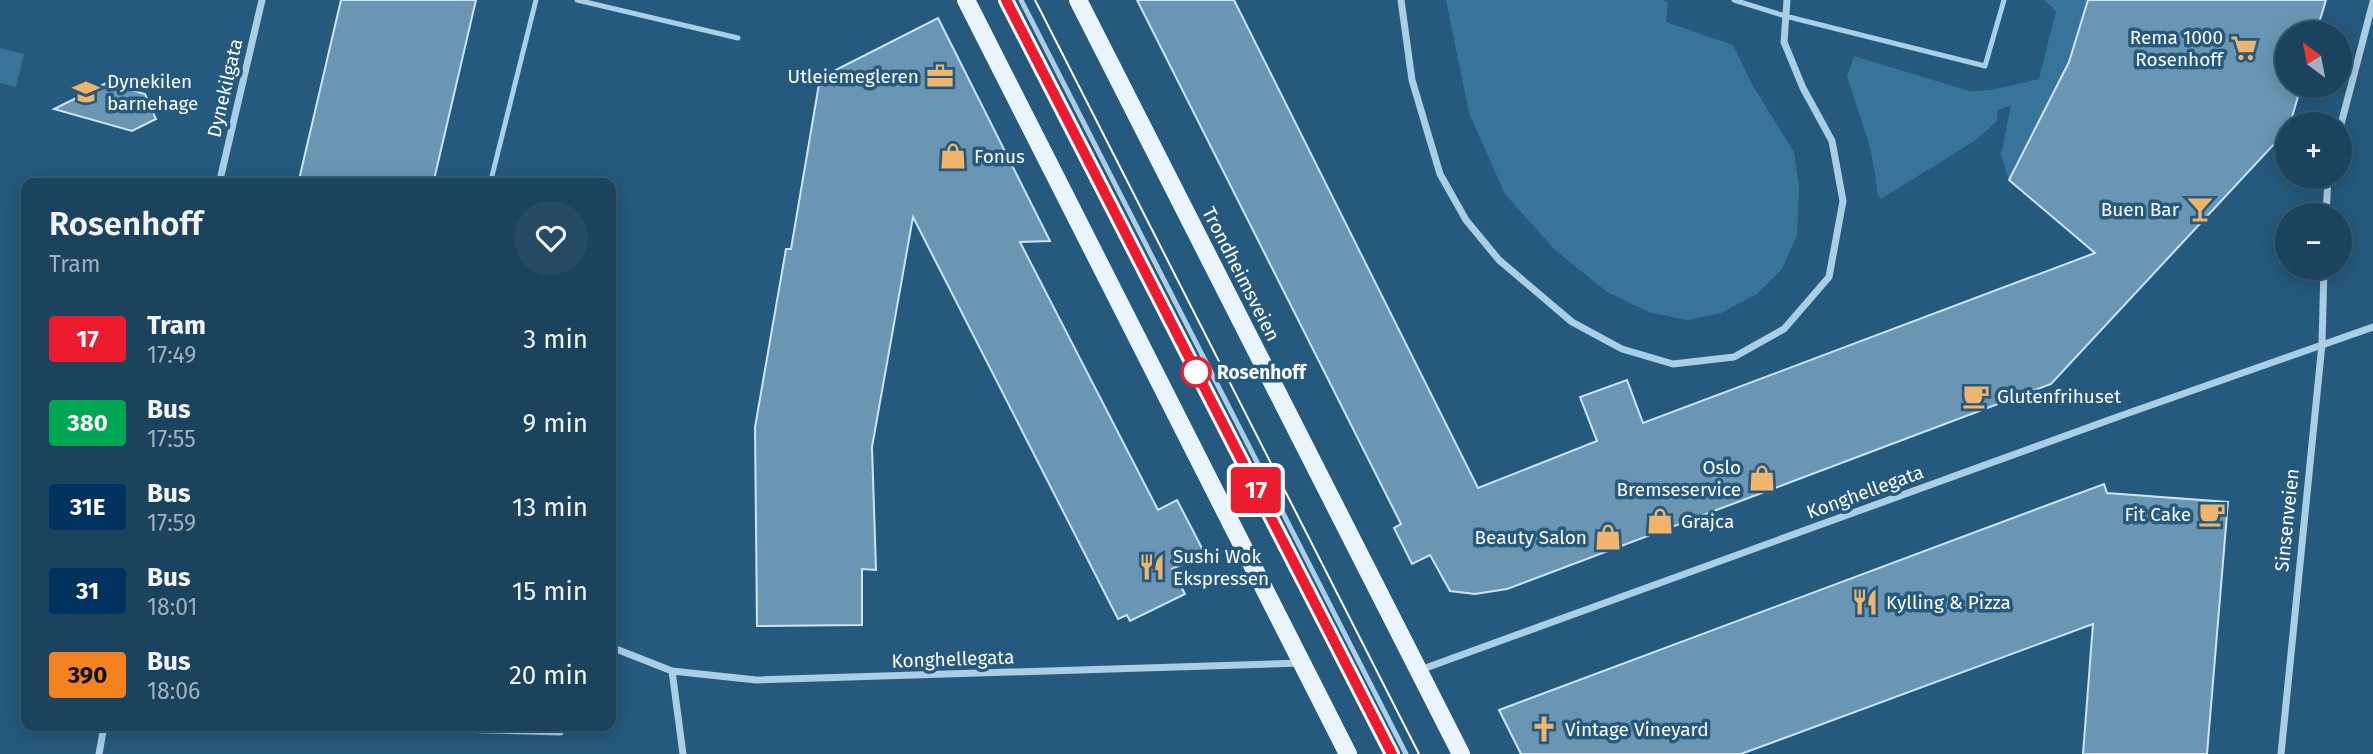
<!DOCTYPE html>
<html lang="en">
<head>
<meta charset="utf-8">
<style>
	:root { --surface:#1c435e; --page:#254a64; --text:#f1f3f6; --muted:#a0b0bc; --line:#3a5c73 }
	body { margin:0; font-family:"Fira Sans",sans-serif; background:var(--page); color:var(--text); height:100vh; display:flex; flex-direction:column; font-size:26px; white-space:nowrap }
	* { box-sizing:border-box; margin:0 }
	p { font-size:23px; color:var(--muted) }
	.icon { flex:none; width:38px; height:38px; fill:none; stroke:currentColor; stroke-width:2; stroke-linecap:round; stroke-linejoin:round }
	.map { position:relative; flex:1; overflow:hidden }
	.drawer { position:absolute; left:21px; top:178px; width:595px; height:553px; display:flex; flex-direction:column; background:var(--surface); border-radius:14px; box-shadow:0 4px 18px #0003,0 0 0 2px var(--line) }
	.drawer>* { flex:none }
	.badge { padding:0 14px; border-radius:5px; font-size:24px; line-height:46px }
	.needle { width:46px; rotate:328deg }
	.buttons { position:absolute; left:2275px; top:21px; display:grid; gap:14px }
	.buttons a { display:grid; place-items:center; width:77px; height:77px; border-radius:50%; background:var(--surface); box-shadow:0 4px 18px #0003,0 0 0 2px var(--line); font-size:35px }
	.map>.badge { position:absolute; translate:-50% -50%; box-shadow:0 0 0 4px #fff }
	.round { display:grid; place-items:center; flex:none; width:74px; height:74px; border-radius:37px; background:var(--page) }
	.headline { display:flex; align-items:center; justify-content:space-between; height:119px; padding:0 28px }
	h1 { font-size:33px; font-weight:600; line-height:52px }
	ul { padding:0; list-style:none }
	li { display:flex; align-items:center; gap:21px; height:84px; padding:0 28px }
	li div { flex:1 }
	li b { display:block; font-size:26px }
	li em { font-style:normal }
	li .badge { min-width:77px; font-weight:700; text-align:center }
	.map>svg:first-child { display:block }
	.green { fill:#38739a }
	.building { fill:#6a96b4; stroke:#cce4f4; stroke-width:2 }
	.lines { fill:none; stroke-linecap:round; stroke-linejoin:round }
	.lane { stroke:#a9cee5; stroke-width:5 }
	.street { stroke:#a9cee5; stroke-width:7 }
	.primary { stroke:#e9f4fd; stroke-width:18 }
	.tram { stroke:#fff; stroke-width:2 }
	.line-casing { stroke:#fff; stroke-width:16 }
	.line { stroke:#ed1b2f; stroke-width:10 }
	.stop-dot { fill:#fff; stroke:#ed1b2f; stroke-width:3.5 }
	.labels { text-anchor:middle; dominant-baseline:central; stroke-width:7; stroke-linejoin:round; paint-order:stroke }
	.poi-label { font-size:19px; fill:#fff; stroke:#25597d; text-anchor:start }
	.street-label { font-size:19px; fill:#fff; stroke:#25597d }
	.stop-label { font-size:19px; font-weight:bold; fill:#fff; stroke:#25597d; text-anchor:start }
</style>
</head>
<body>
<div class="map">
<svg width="2373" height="754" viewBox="0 0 2373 754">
	<rect width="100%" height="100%" fill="#25597d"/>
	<g class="green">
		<path d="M1446,0h216l6,2 -2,20 67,23 20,41 41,66 5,35 -2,48 -15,34 -25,25 -36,19 -33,7 -37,-7 -44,-21 -53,-43 -49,-55 -36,-81z"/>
		<path d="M2044,0h280l-10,33h-27v53h13l-13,45 -50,53 -141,71 -87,-75 -8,-25 10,-50 -13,5 -1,11 -21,19 -95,59 -4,-6 -2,-20 -5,-26 -23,-71 7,-20 115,35 22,-1 48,-11 17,-68z"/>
		<path d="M0,48l24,6 -8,33 -16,-4z"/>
	</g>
	<g class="building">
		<path d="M341,0h135l-43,184h-135z"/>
		<path d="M1137,0h97l244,488 119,-47 -17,-44 47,-17 16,43 452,-170 -86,-73 60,-118 19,-62h238l-10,33h-29v53h14l-11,38h-3l-3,21 -9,-2 -224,241 -544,205 -32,5 -25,-3 -20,-36 -18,9 -18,-36 7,-4z"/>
		<path d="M938,18l112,223 -30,1 138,268 19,-10 28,54 -33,15 13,25 -55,27 -3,-6 -9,4 -205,-402 -41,230 4,123 -14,-1v56l-105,1 -2,-199 31,-178h5l29,-171z"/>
		<path d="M106,83l39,11 11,25 -24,12 -78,-22z"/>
		<path d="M2104,484l3,9 121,9 -21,252h-124l10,-130 -352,130h-220l-22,-44z"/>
	</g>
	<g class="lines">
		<g class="lane">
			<path d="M577,0l161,38"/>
			<path d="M1021,0l385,754"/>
			<path d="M1734,0l51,16 200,50 19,-66"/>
			<path d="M490,184l46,-184"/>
			<path d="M307,726l254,7"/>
		</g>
		<g class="street">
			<path d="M1401,0l11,80 28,94 26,46 33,40 73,62 50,27 51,15 61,-7 50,-28 45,-52 14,-76 -11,-60 -29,-53 -19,-46 3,-42"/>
			<path d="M2340,128l33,-126"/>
			<path d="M219,184l43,-184"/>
			<path d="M2326,215l2,-38"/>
			<path d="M611,647l61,24 84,9 545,-17"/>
			<path d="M1420,670l700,-254 253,-89"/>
			<path d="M672,671l11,83"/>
			<path d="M99,754l5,-28"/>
			<path d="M2281,754l41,-410 2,-76"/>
		</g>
		<g class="primary">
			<path d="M966,0l382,754"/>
			<path d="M1078,0l383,754"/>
		</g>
		<g class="tram">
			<path d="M1006,0l386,754"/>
			<path d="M1035,0l384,754"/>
		</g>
	</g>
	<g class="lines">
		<g class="line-casing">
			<path id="line" d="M1006,0l386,754"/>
		</g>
		<use href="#line" class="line"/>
	</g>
	<defs>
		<g id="supermarket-bare" transform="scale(2.1)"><path d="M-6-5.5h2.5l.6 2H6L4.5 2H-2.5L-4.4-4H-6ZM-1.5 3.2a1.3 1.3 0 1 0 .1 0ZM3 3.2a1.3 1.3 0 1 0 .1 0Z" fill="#efb56d" stroke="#25597d" stroke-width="2.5" paint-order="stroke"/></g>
		<g id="office-bare" transform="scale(2.1)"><path d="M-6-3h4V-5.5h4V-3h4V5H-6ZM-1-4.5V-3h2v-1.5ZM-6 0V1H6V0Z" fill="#efb56d" stroke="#25597d" stroke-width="2.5" paint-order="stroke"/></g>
		<g id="school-bare" transform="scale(2.1)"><path d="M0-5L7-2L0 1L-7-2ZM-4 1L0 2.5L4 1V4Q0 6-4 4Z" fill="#efb56d" stroke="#25597d" stroke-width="2.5" paint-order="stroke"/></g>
		<g id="shop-bare" transform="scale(2.1)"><path d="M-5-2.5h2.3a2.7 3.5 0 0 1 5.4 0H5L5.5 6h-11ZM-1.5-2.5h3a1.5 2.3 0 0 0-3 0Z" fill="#efb56d" stroke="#25597d" stroke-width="2.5" paint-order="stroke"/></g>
		<g id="bar-bare" transform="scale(2.1)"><path d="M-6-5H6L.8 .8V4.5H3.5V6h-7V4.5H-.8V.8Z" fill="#efb56d" stroke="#25597d" stroke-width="2.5" paint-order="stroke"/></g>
		<g id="cafe-bare" transform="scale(2.1)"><path d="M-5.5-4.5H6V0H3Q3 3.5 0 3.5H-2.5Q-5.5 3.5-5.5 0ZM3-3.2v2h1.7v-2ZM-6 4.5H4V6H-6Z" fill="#efb56d" stroke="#25597d" stroke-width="2.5" paint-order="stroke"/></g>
		<g id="restaurant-bare" transform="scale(2.1)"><path d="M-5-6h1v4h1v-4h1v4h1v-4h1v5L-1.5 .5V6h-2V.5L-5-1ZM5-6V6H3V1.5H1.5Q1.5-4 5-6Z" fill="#efb56d" stroke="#25597d" stroke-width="2.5" paint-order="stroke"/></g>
		<g id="church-bare" transform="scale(2.1)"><path d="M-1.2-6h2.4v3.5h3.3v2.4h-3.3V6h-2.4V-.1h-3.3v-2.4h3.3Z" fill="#efb56d" stroke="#25597d" stroke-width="2.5" paint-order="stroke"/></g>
	</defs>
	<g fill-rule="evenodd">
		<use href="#supermarket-bare" x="2244" y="48"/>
		<use href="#office-bare" x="940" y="76"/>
		<use href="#school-bare" x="86" y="92"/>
		<use href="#shop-bare" x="953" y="156"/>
		<use href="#bar-bare" x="2200" y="209"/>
		<use href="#cafe-bare" x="1976" y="396"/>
		<use href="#shop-bare" x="1762" y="478"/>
		<use href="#cafe-bare" x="2212" y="514"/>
		<use href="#shop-bare" x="1660" y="521"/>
		<use href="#shop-bare" x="1608" y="537"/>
		<use href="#restaurant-bare" x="1152" y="567"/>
		<use href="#restaurant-bare" x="1865" y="602"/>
		<use href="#church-bare" x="1544" y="729"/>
	</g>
	<circle class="stop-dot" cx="1196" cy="372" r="14"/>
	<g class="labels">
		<g class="poi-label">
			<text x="2223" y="37" text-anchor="end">Rema 1000<tspan x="2223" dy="22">Rosenhoff</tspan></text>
			<text x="919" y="76" text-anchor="end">Utleiemegleren</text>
			<text x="107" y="81">Dynekilen<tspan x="107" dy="22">barnehage</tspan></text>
			<text x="974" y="156">Fonus</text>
			<text x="2179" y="209" text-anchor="end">Buen Bar</text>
			<text x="1997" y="396">Glutenfrihuset</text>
			<text x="1741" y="467" text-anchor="end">Oslo<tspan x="1741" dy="22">Bremseservice</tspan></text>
			<text x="2191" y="514" text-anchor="end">Fit Cake</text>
			<text x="1681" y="521">Grajca</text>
			<text x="1587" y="537" text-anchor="end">Beauty Salon</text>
			<text x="1173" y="556">Sushi Wok<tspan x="1173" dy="22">Ekspressen</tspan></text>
			<text x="1886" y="602">Kylling &amp; Pizza</text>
			<text x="1565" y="729">Vintage Vineyard</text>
		</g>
		<g class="street-label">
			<text transform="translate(225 88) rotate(-77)">Dynekilgata</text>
			<text transform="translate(1241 274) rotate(63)">Trondheimsveien</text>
			<text transform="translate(1865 492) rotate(-20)">Konghellegata</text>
			<text transform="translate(2287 520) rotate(-84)">Sinsenveien</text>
			<text transform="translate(953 659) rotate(-2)">Konghellegata</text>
		</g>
		<g class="stop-label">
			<text x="1217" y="372">Rosenhoff</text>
		</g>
	</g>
</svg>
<div class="buttons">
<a><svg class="needle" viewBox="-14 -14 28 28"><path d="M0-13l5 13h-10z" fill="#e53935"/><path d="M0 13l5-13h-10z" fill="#a0b0bc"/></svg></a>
<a>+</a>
<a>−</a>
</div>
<b class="badge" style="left:1256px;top:490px;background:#ed1b2f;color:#fff">17</b>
<section class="drawer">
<div class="headline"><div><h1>Rosenhoff</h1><p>Tram</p></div><a class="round"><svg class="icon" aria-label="heart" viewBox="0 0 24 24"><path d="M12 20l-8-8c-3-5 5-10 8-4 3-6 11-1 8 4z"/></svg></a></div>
<ul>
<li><span class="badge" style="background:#ed1b2f;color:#fff">17</span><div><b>Tram</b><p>17:49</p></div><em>3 min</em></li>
<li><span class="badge" style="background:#00a651;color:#fff">380</span><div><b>Bus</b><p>17:55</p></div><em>9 min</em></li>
<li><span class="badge" style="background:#003260;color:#fff">31E</span><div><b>Bus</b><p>17:59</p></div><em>13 min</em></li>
<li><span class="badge" style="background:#003260;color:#fff">31</span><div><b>Bus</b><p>18:01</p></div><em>15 min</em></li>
<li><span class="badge" style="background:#f58220;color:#111">390</span><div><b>Bus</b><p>18:06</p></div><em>20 min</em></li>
</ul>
</section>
</div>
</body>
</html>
